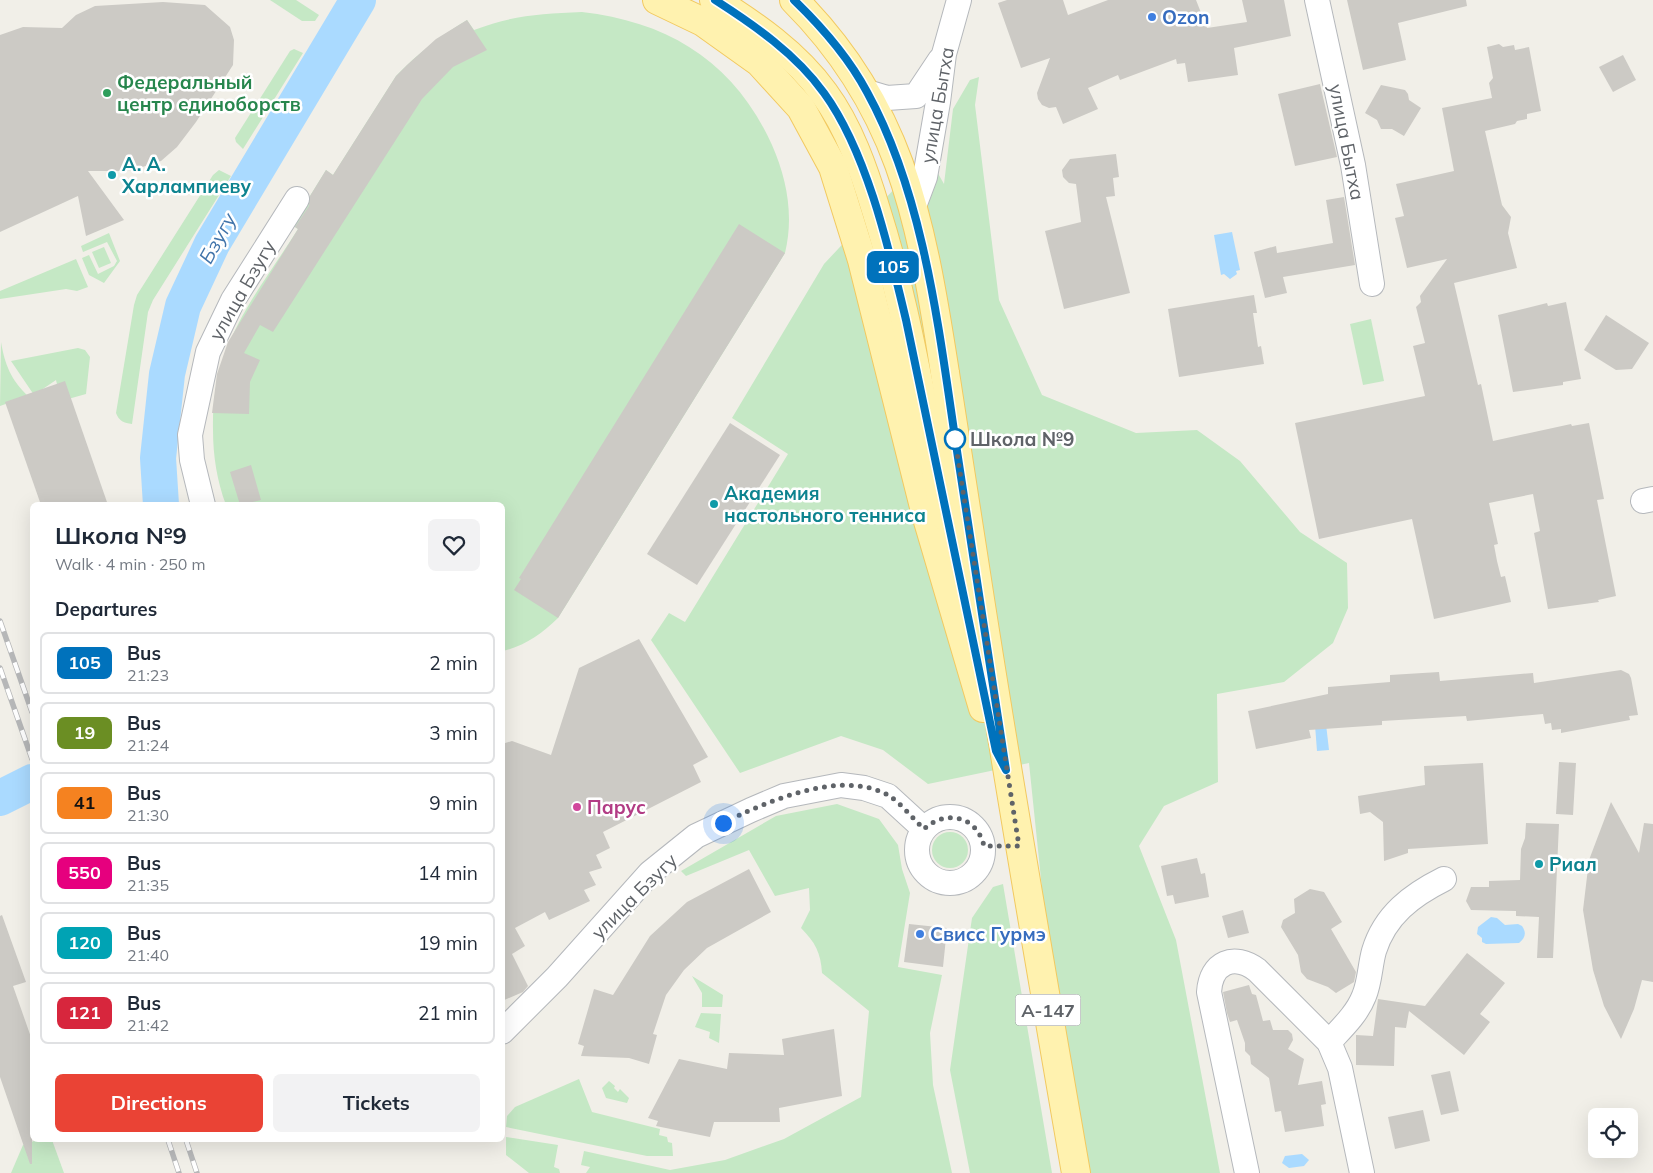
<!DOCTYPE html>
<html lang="en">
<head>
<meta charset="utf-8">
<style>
	:root { --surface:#fff; --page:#f2f2f3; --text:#1f2937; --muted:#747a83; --line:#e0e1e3; --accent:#ea4335 }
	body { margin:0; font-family:Mulish,sans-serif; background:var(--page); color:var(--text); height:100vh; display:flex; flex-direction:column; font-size:19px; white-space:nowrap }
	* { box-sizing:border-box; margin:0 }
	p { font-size:16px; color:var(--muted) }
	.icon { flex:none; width:28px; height:28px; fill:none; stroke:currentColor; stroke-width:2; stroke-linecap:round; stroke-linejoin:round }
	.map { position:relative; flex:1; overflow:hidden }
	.sheet { position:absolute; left:30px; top:502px; width:475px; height:640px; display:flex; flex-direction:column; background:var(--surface); border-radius:8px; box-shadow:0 5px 20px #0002 }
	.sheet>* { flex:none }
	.badge { padding:0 10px; border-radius:8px; font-size:18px; line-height:32px }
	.fabs { position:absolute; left:1588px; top:1108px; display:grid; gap:10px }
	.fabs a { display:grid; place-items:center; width:50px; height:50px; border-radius:8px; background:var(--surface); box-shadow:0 5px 20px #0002; font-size:25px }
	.you { position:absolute; width:25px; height:25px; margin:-12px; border:4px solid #fff; border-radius:50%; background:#1a73e8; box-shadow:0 0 0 8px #1a73e833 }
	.map>.badge { position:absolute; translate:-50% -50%; box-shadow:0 0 0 2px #fff }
	h2 { padding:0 25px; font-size:19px; line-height:45px }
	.round { display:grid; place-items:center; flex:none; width:52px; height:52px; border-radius:8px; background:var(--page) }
	.summary { display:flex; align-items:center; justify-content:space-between; height:85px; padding:0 25px }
	h1 { font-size:24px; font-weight:700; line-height:38px }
	.primary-button { display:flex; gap:10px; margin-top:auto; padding:10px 25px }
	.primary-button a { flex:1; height:58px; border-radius:8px; background:var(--accent); color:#fff; font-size:20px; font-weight:700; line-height:58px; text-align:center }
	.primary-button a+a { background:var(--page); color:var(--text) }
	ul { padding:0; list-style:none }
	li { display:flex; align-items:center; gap:15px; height:62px; margin:0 10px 8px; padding:0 15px; border:2px solid var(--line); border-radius:8px }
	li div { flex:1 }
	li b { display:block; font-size:19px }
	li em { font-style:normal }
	li .badge { min-width:55px; font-weight:700; text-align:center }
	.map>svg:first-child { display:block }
	.green { fill:#c5e8c5 }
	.water { fill:#aadaff }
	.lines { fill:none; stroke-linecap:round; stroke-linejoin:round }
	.river { stroke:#aadaff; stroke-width:36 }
	.building { fill:#cccac5 }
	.minor-casing { stroke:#b5b8bc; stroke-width:26 }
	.major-casing { stroke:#f2c960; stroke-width:30 }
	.minor { stroke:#fff; stroke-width:24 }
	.major { stroke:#fff2af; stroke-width:28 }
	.rail-casing { stroke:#b6b7b8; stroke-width:5.5 }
	.rail { stroke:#fff; stroke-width:4; stroke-dasharray:11; stroke-linecap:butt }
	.line-casing { stroke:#fff; stroke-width:11 }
	.line { stroke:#0072bc; stroke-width:8 }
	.walk { stroke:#5f6368; stroke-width:5; stroke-dasharray:0 9 }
	.shop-dot { fill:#3f7fe0; stroke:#fff; stroke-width:2 }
	.leisure-dot { fill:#2e9e5b; stroke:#fff; stroke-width:2 }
	.culture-dot { fill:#0f9aa8; stroke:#fff; stroke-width:2 }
	.stop-dot { fill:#fff; stroke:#0072bc; stroke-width:2.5 }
	.hotel-dot { fill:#d1479c; stroke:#fff; stroke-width:2 }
	.labels { text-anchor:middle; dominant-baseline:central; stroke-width:5; stroke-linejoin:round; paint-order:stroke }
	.shield { fill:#fff; stroke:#8f9295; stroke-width:1 }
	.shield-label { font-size:18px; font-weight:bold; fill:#5f6368 }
	.shop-label { font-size:19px; font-weight:bold; fill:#366cbe; stroke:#fff; text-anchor:start }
	.leisure-label { font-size:19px; font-weight:bold; fill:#27864d; stroke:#fff; text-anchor:start }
	.street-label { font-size:19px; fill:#5f6368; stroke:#fff }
	.culture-label { font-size:19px; font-weight:bold; fill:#0d838f; stroke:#fff; text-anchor:start }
	.stop-label { font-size:19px; font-weight:bold; fill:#5f6368; stroke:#fff; text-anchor:start }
	.hotel-label { font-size:19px; font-weight:bold; fill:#b23c85; stroke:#fff; text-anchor:start }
	.water-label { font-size:20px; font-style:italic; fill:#4174aa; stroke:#fff }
</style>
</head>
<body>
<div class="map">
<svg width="1653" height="1173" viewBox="0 0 1653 1173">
	<rect width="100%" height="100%" fill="#f1efe8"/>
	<g class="green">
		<path d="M270,0h26l23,15 -4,6h-13z"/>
		<path d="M582,12c88,10 153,51 190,133 15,34 22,71 13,108l-227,365c-16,16 -34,28 -55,33l-1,-146h-276c-9,-24 -13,-49 -13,-75 -2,-85 42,-133 85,-201l-6,-4 34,-55 7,5 63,-99c22,-23 45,-40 71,-56l7,10c39,-15 67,-16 108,-18z"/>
		<path d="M294,49l9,4 -60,96 -7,-7 -1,-4 55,-87z"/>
		<path d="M979,77l-4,28 24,195 43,95 94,38 61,-3 43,31 60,71 47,31 1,45 -15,35 -49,39 -67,12 1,88 -54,24 -25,40 37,94 44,233h-134l-36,-207 -21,-203 -101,21 -45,-34 -42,-14 -101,37 -89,-133 18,-27 16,9 103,-168 -56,-36 92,-154 103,-110 17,30 9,-75 17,-29z"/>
		<path d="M219,170l12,6 -78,124 -5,12 -16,112c-8,-1 -13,-3 -16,-11l18,-108 3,-10 76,-120z"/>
		<path d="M109,233l11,28 -16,22 -15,-8 -7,-17 7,-3 9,19 16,-8 3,-5 -10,-19 -24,10 -2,-6z"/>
		<path d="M104,247l7,16 -12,5 -7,-16z"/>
		<path d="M76,259l12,28 -11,4 -11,-2 -66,10v-8z"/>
		<path d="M1371,319l13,62 -21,4 -13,-61z"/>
		<path d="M1,342c4,23 10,38 27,54l-28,10z"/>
		<path d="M78,348l7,2 5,7 -4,37 -25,7 -5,-21 -22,15 -23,-34z"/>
		<path d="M837,804l42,15 19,26 4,24 8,24 -12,74 44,8 -12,58 3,52 19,88h-366l4,-6 -9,-2 3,-14 86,19 55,-10 59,-21 77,-42 8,-86 -47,-38c-1,-20 -7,-31 -21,-45l9,-18 -1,-22 -34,8 -26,-46 -63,26 -5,-5 95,-55z"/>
		<circle cx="950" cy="850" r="18"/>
		<path d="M1003,884l2,12 47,277h-82l-20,-103 22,-152 21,-31z"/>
		<path d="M692,976l31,19 -1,12h-20v-14z"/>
		<path d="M701,1013l20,1 -2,29 -10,-5 1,-6 -15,-5z"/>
		<path d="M579,1079l13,33 68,17 -1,6 8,2 1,5 4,1 1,13h-26l-141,-29 1,-11 8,-9z"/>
		<path d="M609,1081l6,5 -1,2 4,4 2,-3 9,9 -2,5 -21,-5 -4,-10z"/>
		<path d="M506,1137l52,8 -4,22 5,2 1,4h-31l-23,-18z"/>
		<path d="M37,1140h15l12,33h-53l12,-28z"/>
	</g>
	<g class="water">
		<path d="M1232,232l8,38 -4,1 1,3 -7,5 -6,-5 -3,1 -7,-40z"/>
		<path d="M1326,724l3,26 -12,1 -2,-26z"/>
		<path d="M1491,917l6,1 8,7 13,-1 4,2c5,7 3,12 -3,17l-33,1 -4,-2v-4l-5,-4 1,-7z"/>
		<path d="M1302,1154l7,6 -5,6 -15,2 -7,-5 3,-7z"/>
	</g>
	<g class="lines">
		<g class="river">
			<path d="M161,505l-3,-47 9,-84 16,-68 29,-62 146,-244"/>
			<path d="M0,798l32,-16"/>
		</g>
	</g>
	<g class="building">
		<path d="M1007,0h56l5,15 40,-15h88l11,28 40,-6 -5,-22h42l7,36 -57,12 4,27 -50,7 -3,-19 -8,1 -1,-5 -56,21 -2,-5 -30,13 10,21 -35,15 -7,-17 -7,1 -7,-3 -4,-6 -1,-6 13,-35 -29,10 -23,-65z"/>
		<path d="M1347,0h119l1,6 -69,17 8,37 -43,10z"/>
		<path d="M163,2l42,3 25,22 4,13 -1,25 -37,57 -19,25 -16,14 -31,10h-42l36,49 -38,16 -8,-40 -78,36v-197l23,-8 39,1 14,-13 19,-9z"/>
		<path d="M467,20l20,30 -34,17 -31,32 -149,233 -13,-7 -16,28 16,7 -10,22 -1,32 -37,-1 5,-39 11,-32 70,-113 -3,-2 14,-21 1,-10 16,-26 7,5 63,-99 11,-11 29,-26z"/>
		<path d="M1499,44l4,3 11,-2 1,5 14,-3 12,64 -14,3v5l-10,2 -2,3 -30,7 17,74 9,12 -3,16 9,35 -63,15 24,102 3,-1 12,57 78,-17 1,2 17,-3 15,76 -7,1 19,96 -18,4 1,2 -51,7 -14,-76 6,-2 -7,-37 -44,9 9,41 -4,1 3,16 4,16 4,-1 6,26 -77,17 -22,-100 -93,20 -24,-116 130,-27 -12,-50 12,-3 -9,-36 5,-5 -1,-6 27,-37 -40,9 -12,-50 9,-2 -8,-32 58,-13 -12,-63 50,-10 -3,-15 4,-5 -6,-31z"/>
		<path d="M1623,55l13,25 -23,12 -14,-25z"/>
		<path d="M1320,84l17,73 -42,9 -17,-72z"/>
		<path d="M1381,85l24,5 3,4 1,6 12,8 -17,28 -12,-7h-11l-4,-9 -12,-7z"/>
		<path d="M1116,154l3,23 -6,1 2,18 -9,1 24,96 -66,16 -19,-78 36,-9 -5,-38 -7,-1 -6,-6 -1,-7 8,-11z"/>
		<path d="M1344,197l11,68 -72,12 4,16 -22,5 -11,-46 22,-6 1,7 56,-10 -7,-43z"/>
		<path d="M739,224l46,29 -227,365 -44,-28 7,-11 -2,-1z"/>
		<path d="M1254,295l3,18h-4l5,34 3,-1 3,18 -85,13 -11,-68z"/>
		<path d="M1566,302l15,77 -18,3v3l-50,7 -15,-77 49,-12 1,3z"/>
		<path d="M1606,315l43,28 -17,26 -16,1 -32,-20z"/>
		<path d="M65,381l43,124h-67l-36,-103z"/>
		<path d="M730,423l50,32 -83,130 -50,-31z"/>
		<path d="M251,465l10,35 -21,5 -10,-33z"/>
		<path d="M639,639l69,118 -15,8 8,17 -98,50 7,16 -14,7 6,13 -13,4 7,13 -12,5 6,11 -41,19 -4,-8 -30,16 10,18 -13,8 16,32 -5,6 -21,9v-257l10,-3 39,14 28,-87z"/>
		<path d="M1621,670l8,4 2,4 7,37 -9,1 1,4 -69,13v-4l-9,1 -1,-7 -6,1 -2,-10 -76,7 -1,-5 -84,5v4l-73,5 2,8 -55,11 -8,-38 80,-17v-7l62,-5v-7l49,-3 1,9 93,-8 1,10z"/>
		<path d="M1559,762l17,1 -3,52 -17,-1z"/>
		<path d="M1483,763l5,81 -80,5v4l-24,8 -1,-39 -13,-10 -10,2 -2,-18 67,-11 -1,-19z"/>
		<path d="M1611,802l28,51 5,-30 9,1v158l-11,-2 -8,29 -13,30 -17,-33 -11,-36 -10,-60 6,-50z"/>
		<path d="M1526,823l33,1 -6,134h-16l2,-41 -23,-1v-5l-45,-1 -5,-9 5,-14h18v-6l31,-1 1,-31 4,-11z"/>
		<path d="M1197,858l4,16 4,-1 4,24 -34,7 -2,-9 -6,1 -6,-30z"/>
		<path d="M749,869l22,43 -64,36 -23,22 -18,25 -13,39 4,1 -8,29 -20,-6 -48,-2 3,-10 -6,-2 16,-55 19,6 37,-59 37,-34z"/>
		<path d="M1310,889l14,3 18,30 -11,7 25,43 -2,10 -18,11 -8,-6 -21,-8 -6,-7 -3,-17 -17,-28 2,-7 12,-7 -1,-14z"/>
		<path d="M1243,910l6,23 -21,5 -6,-22z"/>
		<path d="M2,915l24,67 -13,4 19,54v124h-2l-30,-87v-161z"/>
		<path d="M909,924l38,4 -4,39 -39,-5z"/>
		<path d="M1467,953l38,30 -25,31 10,8 -26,33 -55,-44 -3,17 -11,-1 -1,39 -38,-1v-30l17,1 5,-37 47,7z"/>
		<path d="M1249,985l3,9 4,1 7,26 7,-1 3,10h15l4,4 1,6 -5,9 16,10 -6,26 24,-4 4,23 -5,1 3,21 -39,6 -4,-21 -6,1 -6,-34 -18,-14 -1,-8 -5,-5v-8l-8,-23 -7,2 -3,-9 -4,-21z"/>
		<path d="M834,1029l8,67 -63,12 1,14h-66l-4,15 -54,-11 2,-5 -10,-3 31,-59 48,10 2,-16 55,2 -2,-16z"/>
		<path d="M1450,1071l9,40 -18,4 -10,-40z"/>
		<path d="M1423,1110l7,31 -35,8 -7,-32z"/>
	</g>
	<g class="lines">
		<g class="minor-casing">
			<g id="minor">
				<path d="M1317,0l36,165 19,119"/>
				<path d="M867,92l20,6 29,-2 24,-36"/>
				<path d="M913,209l12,-32 13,-75 6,-48 15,-54"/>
				<path d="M1643,501l10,-2"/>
				<path d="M203,505l-11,-45 -2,-25 18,-83 25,-52 64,-101"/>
				<circle cx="950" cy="850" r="33"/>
				<path d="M502,1032l55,-55 93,-104 46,-37 55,-26 33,-14 57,-11 23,3 24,8 36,33"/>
				<path d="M1329,1042c13,-14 28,-28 35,-46 6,-14 6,-31 10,-45 11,-36 38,-56 70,-72"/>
				<path d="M1247,1173l-38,-181c2,-30 25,-39 48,-22l72,72 11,26 22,105"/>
			</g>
		</g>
		<g class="major-casing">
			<g id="major">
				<path d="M657,0l46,22 56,40 42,46 32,59 29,93 63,251 58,197"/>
				<path d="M714,0c40,25 82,54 110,93 25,34 40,77 52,117 32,100 47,205 70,307"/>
				<path d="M794,0c47,47 82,101 105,164 24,67 35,139 46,209 10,65 20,130 30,194 31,203 66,404 101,606"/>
			</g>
		</g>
		<use href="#minor" class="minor"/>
		<use href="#major" class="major"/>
		<g class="rail-casing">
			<g id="rail">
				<path d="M0,621l32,91"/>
				<path d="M0,668l32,91"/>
				<path d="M168,1140l11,33"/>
				<path d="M186,1140l11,33"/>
			</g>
		</g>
		<use href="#rail" class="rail"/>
	</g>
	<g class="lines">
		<g class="line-casing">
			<path id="line" d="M715,0c39,25 81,54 109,93 43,59 65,156 82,227l90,431 10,19c-16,-102 -32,-204 -47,-306 -19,-122 -32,-263 -92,-372 -18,-34 -45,-65 -73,-92"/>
		</g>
		<use href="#line" class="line"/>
		<path class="walk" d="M723,823c45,-22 117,-54 165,-28 13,8 25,24 36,34 22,-20 53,-13 60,17h35l-65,-412 1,5"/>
	</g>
	<g class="shop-dot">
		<circle cx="1152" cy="17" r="5"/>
		<circle cx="920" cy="934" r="5"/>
	</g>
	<circle class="leisure-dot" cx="107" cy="93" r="5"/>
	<g class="culture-dot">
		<circle cx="112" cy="175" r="5"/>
		<circle cx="714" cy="504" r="5"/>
		<circle cx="1539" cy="864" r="5"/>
	</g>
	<circle class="stop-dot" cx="955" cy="439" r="10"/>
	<circle class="hotel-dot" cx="577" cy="807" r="5"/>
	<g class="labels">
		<rect class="shield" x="1015.5" y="994.5" width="65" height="31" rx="4"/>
		<g class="shield-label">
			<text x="1048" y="1010">А-147</text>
		</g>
		<g class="shop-label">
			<text x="1162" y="17">Ozon</text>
			<text x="930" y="934">Свисс Гурмэ</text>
		</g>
		<g class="leisure-label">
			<text x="117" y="82">Федеральный<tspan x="117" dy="22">центр единоборств</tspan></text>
		</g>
		<g class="street-label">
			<text transform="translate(937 105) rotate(-80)">улица Бытха</text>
			<text transform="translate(1347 142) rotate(79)">улица Бытха</text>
			<text transform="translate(242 290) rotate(-60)">улица Бзугу</text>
			<text transform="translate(634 896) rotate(-45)">улица Бзугу</text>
		</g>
		<g class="culture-label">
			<text x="122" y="164">А. А.<tspan x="122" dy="22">Харлампиеву</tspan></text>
			<text x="724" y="493">Академия<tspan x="724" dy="22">настольного тенниса</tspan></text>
			<text x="1549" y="864">Риал</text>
		</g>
		<g class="stop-label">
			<text x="970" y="439">Школа №9</text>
		</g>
		<g class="hotel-label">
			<text x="587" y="807">Парус</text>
		</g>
		<g class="water-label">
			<text transform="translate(217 238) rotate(-61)">Бзугу</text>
		</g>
	</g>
</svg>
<div class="fabs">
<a><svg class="icon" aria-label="locate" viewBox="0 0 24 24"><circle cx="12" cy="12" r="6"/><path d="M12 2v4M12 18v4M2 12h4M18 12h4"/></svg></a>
</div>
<div class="you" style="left:723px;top:823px"></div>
<b class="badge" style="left:893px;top:267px;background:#0072bc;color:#fff">105</b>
<section class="sheet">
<div class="summary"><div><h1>Школа №9</h1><p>Walk · 4 min · 250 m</p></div><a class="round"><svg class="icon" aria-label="heart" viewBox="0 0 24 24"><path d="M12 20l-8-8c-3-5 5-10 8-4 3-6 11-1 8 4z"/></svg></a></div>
<h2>Departures</h2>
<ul>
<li><span class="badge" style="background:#0072bc;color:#fff">105</span><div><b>Bus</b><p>21:23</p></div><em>2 min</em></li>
<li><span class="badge" style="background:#6b8e23;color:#fff">19</span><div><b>Bus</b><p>21:24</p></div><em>3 min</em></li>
<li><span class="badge" style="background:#f58220;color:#111">41</span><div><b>Bus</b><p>21:30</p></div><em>9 min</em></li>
<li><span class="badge" style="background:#e6007e;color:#fff">550</span><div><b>Bus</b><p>21:35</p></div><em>14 min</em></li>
<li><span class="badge" style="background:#00a3b4;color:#fff">120</span><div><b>Bus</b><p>21:40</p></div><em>19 min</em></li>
<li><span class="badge" style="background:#d7263d;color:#fff">121</span><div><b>Bus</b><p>21:42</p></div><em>21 min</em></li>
</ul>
<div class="primary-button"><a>Directions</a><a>Tickets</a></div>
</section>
</div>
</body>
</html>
